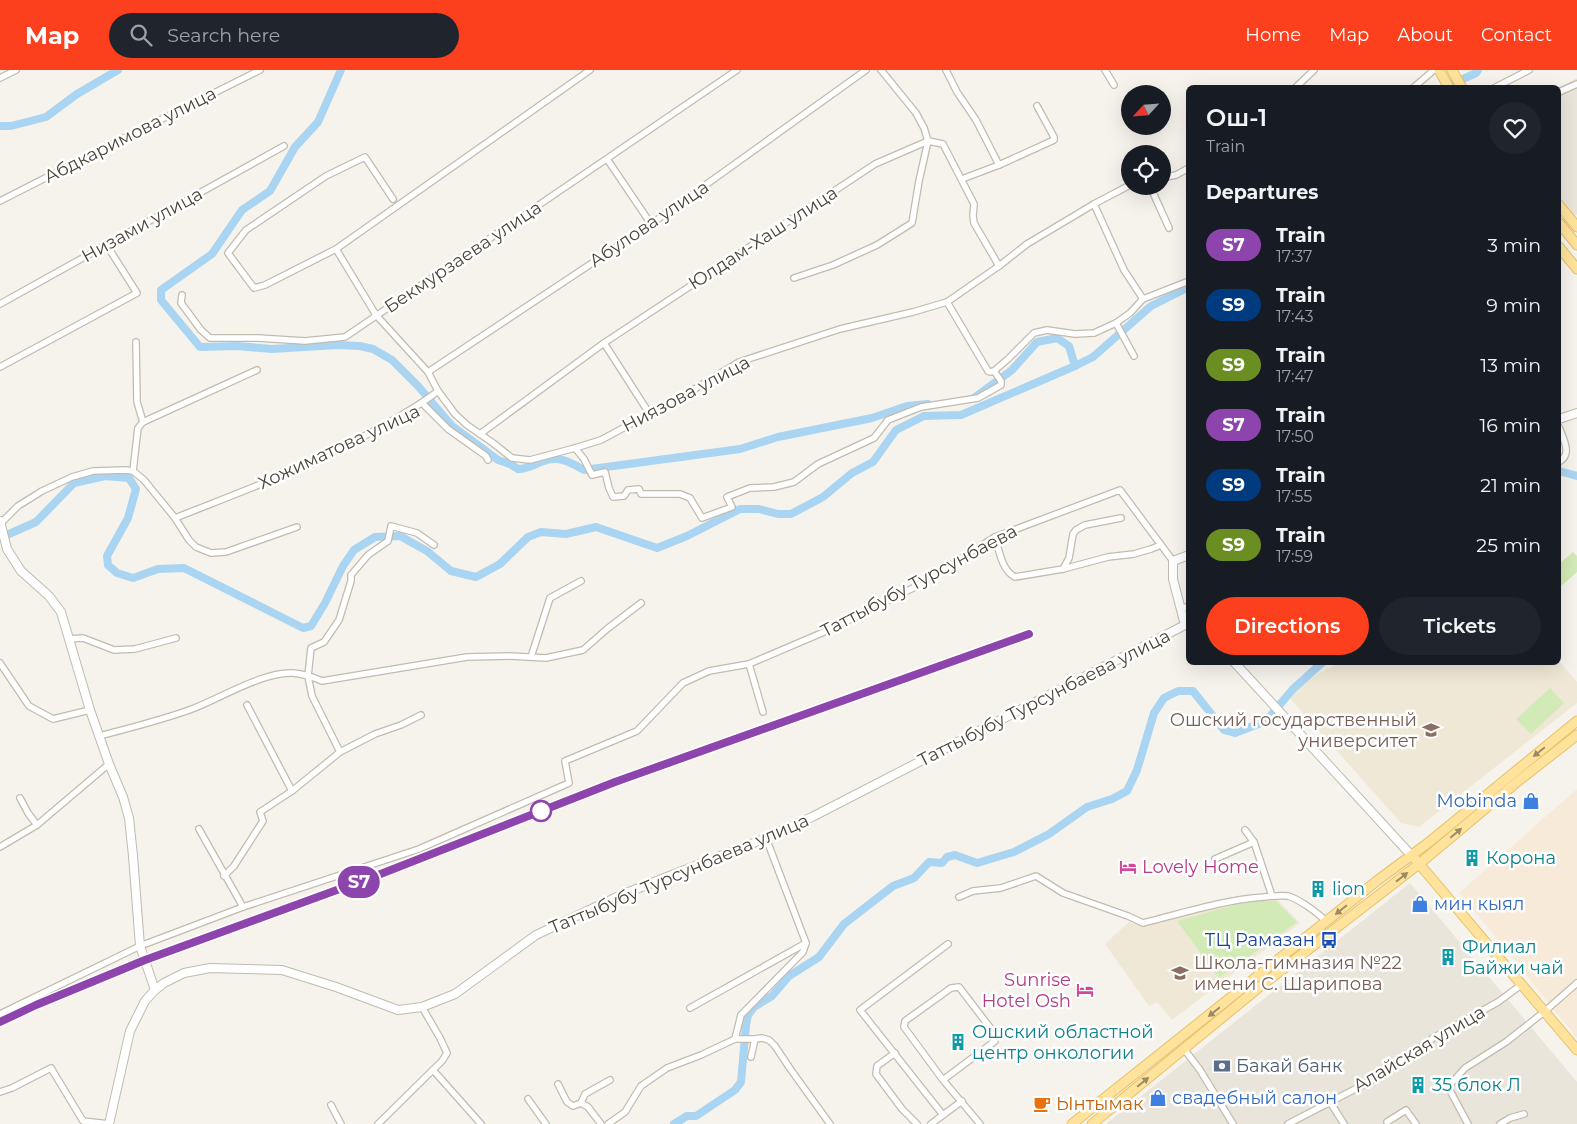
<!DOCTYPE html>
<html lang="en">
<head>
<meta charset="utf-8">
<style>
	:root { --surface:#171b24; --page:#20242c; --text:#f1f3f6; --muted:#9ea1a6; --accent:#fc3f1d }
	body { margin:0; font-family:Montserrat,sans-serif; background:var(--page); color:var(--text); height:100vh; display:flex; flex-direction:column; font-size:19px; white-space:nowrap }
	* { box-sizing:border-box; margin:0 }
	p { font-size:16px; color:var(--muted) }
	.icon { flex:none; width:28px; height:28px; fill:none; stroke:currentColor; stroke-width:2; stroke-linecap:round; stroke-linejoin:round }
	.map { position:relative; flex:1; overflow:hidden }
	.details { position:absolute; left:1186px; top:15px; width:375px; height:580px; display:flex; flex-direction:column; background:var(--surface); border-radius:8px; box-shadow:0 5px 20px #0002 }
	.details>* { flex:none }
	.badge { padding:0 10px; border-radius:16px; font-size:18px; line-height:32px }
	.needle { width:32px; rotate:244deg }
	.controls { position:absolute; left:1121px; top:15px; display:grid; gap:10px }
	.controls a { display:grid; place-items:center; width:50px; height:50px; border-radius:50%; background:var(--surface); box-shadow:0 5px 20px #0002; font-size:25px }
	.map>.badge { position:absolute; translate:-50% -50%; box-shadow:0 0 0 2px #fff }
	h2 { padding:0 20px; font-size:19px; line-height:45px }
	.round { display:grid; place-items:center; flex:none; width:52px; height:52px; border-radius:26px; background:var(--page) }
	.overview { display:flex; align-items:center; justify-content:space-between; height:85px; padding:0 20px }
	h1 { font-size:24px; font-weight:600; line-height:38px }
	.primary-button { display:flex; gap:10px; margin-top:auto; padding:10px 20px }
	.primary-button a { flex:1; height:58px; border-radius:30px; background:var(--accent); color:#fff; font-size:20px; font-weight:600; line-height:58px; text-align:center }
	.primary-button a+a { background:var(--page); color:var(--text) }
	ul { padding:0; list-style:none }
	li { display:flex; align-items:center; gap:15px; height:60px; padding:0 20px }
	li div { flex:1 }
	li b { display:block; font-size:19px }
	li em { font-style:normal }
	li .badge { min-width:55px; font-weight:700; text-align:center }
	header { display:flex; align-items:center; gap:30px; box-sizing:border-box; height:70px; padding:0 25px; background:var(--accent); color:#fff }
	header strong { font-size:24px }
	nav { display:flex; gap:28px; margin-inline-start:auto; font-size:18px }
	.search { width:350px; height:45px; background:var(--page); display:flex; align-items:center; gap:12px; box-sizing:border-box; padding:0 18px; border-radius:28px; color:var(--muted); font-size:19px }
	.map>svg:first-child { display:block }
	.residential { fill:#eae5da }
	.commercial { fill:#f7ead8 }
	.education { fill:#efe8d6 }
	.green { fill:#d2eab5 }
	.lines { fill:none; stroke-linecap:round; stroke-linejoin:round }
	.canal { stroke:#a9d4f2; stroke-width:8 }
	.minor-casing { stroke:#c2bbae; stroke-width:8 }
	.tertiary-casing { stroke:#c2bbae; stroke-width:10 }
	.primary-casing { stroke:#e6c16a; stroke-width:11 }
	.minor { stroke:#fff; stroke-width:5.5 }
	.tertiary { stroke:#fff; stroke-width:8 }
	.primary { stroke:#ffe39c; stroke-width:9 }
	.rail-casing { stroke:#9a9a9a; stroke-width:4 }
	.rail { stroke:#fff; stroke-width:2; stroke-dasharray:5.5; stroke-linecap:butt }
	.oneway { fill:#9c8c66 }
	.line-casing { stroke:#fff; stroke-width:11 }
	.line { stroke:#8e44ad; stroke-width:8 }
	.stop-dot { fill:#fff; stroke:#8e44ad; stroke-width:2.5 }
	.labels { text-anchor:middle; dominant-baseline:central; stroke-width:5; stroke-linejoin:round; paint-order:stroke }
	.street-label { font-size:18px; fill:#4b4439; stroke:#fff }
	.education-label { font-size:18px; fill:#785e54; stroke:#fff; text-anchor:end }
	.shop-label { font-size:18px; fill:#366cbe; stroke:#fff; text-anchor:start }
	.culture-label { font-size:18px; fill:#0d838f; stroke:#fff; text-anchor:start }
	.hotel-label { font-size:18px; fill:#b23c85; stroke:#fff; text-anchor:start }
	.transit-label { font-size:18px; fill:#164399; stroke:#fff; text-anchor:end }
	.service-label { font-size:18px; fill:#4e5e75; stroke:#fff; text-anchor:start }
	.food-label { font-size:18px; fill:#c56008; stroke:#fff; text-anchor:start }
</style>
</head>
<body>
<header>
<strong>Map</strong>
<div class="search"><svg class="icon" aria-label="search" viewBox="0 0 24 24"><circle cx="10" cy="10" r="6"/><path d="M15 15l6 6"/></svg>Search here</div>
<nav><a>Home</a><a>Map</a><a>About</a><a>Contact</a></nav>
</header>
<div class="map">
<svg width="1577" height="1054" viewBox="0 0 1577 1054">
	<rect width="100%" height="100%" fill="#f6f3ec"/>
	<g class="residential">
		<path d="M1577,8v136l-3,2 -15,-19v-109h-2z"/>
		<path d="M1410,813l167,199v42h-471z"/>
	</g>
	<path class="commercial" d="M1577,719v249l-92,-114 -26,-31z"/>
	<g class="education">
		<path d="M1559,591l18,21v21l-158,124 -18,-4 -113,-127 13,-13 40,-21h218z"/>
		<path d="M1261,829l17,1 22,23 -128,97 -15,-18 -8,4 -44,-62 24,-22 12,4 31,-9 76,-17z"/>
	</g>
	<g class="green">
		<path d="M1573,482l4,4v16l-17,15 -1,-2v-21z"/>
		<path d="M1550,618l14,15 -33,31 -15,-15z"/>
		<path d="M1249,831h27l21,21 -78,56 -42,-57z"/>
	</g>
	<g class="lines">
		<g class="canal">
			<path d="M341,0l-23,52 -23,25 -25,44 -28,19 -30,44 -51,36v10l39,47 37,-1 35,3 65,-4 23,1 13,3 19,11 26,26 34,40 46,34 12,4 8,5c11,0 18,-6 29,-9 14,-4 26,4 37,10l156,-21 38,-12 94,-19 35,-12 21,-2"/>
			<path d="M1443,18l33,-15 2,-3"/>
			<path d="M0,56h11l35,-9 31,-23 41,-24"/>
			<path d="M974,328l38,-28 25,-28 20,-4 12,8 6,20"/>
			<path d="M1559,401l18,5"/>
			<path d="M0,468l36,-16 38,-39 31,-7 24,2 7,11 -8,29 -21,38 1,9 9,8 16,5 25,-9 26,-1 119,60 8,-2 14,-23 18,-37 11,-16 21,-13 25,-1 27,15 24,20 25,6 24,-13 28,-27 13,-5 25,2 30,-7 61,21 30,-12 53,-27h19l19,5h13l32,-17 29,-24 21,-11 23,-32 28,-14 37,-1 114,-49 18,-9 58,-51 38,-19"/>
			<path d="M674,1054l13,-8h9l39,-26 6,-8 5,-57 2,-10 6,-8 18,-11 17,-20 30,-19 25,-33 49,-38 21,-8 15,-16 13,1 5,-6 8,-2 22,8 37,-11 35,-18 38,-27 25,-8 15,-8 10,-21 17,-57 10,-15 14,-7h15l31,39 11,3 31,-12 27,-32 30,-27"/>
		</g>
		<g class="minor-casing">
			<g id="minor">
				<path d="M946,0l11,22 19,28 23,45"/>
				<path d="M1105,0l9,15"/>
				<path d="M0,8l16,-8"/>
				<path d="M1295,18l19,-18"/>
				<path d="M1413,18l21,-18"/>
				<path d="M1494,18l35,-18"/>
				<path d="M1559,22l18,-8"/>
				<path d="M607,89l44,65"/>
				<path d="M1162,108l14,-3 13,-7"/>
				<path d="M962,109l37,-14 55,-25v-3l-17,-31"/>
				<path d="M1150,116l19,42"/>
				<path d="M393,129l-28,-42 -39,19 -80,54 -18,23 26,35 11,-3 71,-36 254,-179"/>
				<path d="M0,131l114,-58 146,-73"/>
				<path d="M1094,134l30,66 19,29"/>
				<path d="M336,179l40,66 52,57 10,19 17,23 12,11 26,18 19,15 18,2 45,-12 26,-8 87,-47 51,-31 101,-33 73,-17 34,-10 52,-36 28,-22 67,-40 36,-19"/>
				<path d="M794,208l39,-13 44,-20 35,-22 7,-42 9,-40 -4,-13 -8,-15 -35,-43"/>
				<path d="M182,225l-1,8 20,27 9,8h48l47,3 40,-4 392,-267"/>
				<path d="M0,234l284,-158"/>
				<path d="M1116,253l18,33"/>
				<path d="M136,272l1,60 6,20"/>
				<path d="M604,273l45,70"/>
				<path d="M0,297l137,-74 -31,-49"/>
				<path d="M994,301l14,-12 26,-26 13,-3 28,4 19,-1 22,-10 14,-10 13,-14 46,-18"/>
				<path d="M428,302l223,-148 215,-154"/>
				<path d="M422,333l26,26 38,27 2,4"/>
				<path d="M1559,357c4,12 14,27 0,35"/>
				<path d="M480,364l124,-91 271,-179 53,-23 15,3 31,60 -1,12 1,7 25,43"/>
				<path d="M575,378l9,11 8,16 13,-3 4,16 4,9 11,-1 4,-6 11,-1 2,5h39l10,4 12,20 30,-11 -5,-10 23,-9 24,-1 20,-5 24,-18 56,-26 14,-18 33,-13 57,-9 23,-13v-4l-7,-10 -4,1 -2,-1 -41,-69"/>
				<path d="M133,401l5,-43 5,-6 114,-52"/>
				<path d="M175,448c68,-27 138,-52 202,-89 22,-12 42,-23 61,-38"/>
				<path d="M1,453l17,-17 24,-15 30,-14 21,-6 33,-1 7,1 11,9 31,38 14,22 7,7 15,6 15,-1 71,-25"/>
				<path d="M995,467c4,13 7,34 20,40l48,-8 45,-12 26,-3 17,-5 10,-4"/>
				<path d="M1063,499l6,-11 4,-24 3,-4 9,-5 36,-7"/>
				<path d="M1180,539l9,-3"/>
				<path d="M69,569l14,-1 31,12 21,-1 41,-11"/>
				<path d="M531,587l19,-59 31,-17"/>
				<path d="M0,593l29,43 24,13 37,-9"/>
				<path d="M749,594l14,48"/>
				<path d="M247,635l45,86"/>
				<path d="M99,666c31,-8 63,-16 93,-27 27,-10 72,-38 101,-36 10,1 20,4 29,8l145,-24 43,-1 36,2 37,-8 24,-21 34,-26"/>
				<path d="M340,682l-28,-56 -4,-20 3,-28 13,-6 15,-22 12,-39v-6l17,-20 20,-14 3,-15 26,7 17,12"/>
				<path d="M20,728l8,15 9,12"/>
				<path d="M199,759l44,78"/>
				<path d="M1245,760l9,12 18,54"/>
				<path d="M0,777l37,-22 72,-61"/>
				<path d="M1215,789l39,-17"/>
				<path d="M224,806l10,-10 29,-45 -3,-9 32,-21 48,-39 35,-18 26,-9 20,-10"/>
				<path d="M959,827l14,-6 28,-3 35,-12 27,17 65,23 15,7c40,-10 80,-23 121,-26 8,-1 17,-2 24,-1 11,3 30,17 39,26"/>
				<path d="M948,874l-88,66 83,105 19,-14"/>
				<path d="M690,938l116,-65 -40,-105"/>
				<path d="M0,944l140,-68 103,-39 176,-58 150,-66 -4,-22 72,-30 46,-48 26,-12 40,-7 82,-35 84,-42 80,-50 125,-47 53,71"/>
				<path d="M735,969l6,-24 62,-63 3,-9"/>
				<path d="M1184,979l16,21 33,54"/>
				<path d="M895,983l-18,13 -1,8 26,35 15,15"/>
				<path d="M751,987l4,-18 7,-1 7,2 6,6 16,24 39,54"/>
				<path d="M433,1000l48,54"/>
				<path d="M943,1010l52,-39v-7l-36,-47 -8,1 -46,33 -1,6 39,53 37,44"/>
				<path d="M558,1014l9,18 6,4 8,-3 7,4 13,17"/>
				<path d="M0,1022l12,-4 39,-20 32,53 26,3"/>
				<path d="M528,1029l18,25"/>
				<path d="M1330,1032l14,22"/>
				<path d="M581,1033l4,-9 25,-14"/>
				<path d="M331,1035l10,19"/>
				<path d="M1387,1052l19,-12 10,14"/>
				<path d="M378,1054l64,-63 5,-8 -7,-15 -18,-31"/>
				<path d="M608,1054l17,-12 16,-26 26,-18 34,-13 34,-16h20"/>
				<path d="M931,1054l12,-9"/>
				<path d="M1288,1054l96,-50 49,-36 65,-36 23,-17"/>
				<path d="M1468,1054l-20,-37 17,-19 41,-26 38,-30 33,-29"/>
				<path d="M1500,1054l10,-6 14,-4"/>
			</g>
		</g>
		<g class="tertiary-casing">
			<g id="tertiary">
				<path d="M1559,349l18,-6"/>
				<path d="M0,451l7,28 14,22 28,25 12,16 29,98 19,54 14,33 6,21 4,38 7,90 15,44"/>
				<path d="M1185,555l-12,-46v-18l16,-6"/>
				<path d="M1234,592l177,193"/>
				<path d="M109,1054l21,-93 15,-30 10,-11 9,-7 20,-10 26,-5 72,2 54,17 62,23 24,-3 33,-13 81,-59 85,-40 145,-57 46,-21 373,-192"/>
			</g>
		</g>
		<g class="primary-casing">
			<g id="primary">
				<path d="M1439,0l10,18"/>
				<path d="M1452,0l10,18"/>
				<path d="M1559,135l18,22"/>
				<path d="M1559,153l18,22"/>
				<path d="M1559,177l18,22"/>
				<path d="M1415,789l162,191"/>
				<path d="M1072,1054l306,-244 50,-37 149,-122"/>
				<path d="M1092,1054l165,-135 162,-125 98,-82 60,-47"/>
			</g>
		</g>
		<use href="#minor" class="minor"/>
		<use href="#tertiary" class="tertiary"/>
		<use href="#primary" class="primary"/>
		<g class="rail-casing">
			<path id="rail" d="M0,952l36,-17 109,-45 233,-85 237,-93 414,-148"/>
		</g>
		<use href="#rail" class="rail"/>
	</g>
	<defs><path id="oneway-solid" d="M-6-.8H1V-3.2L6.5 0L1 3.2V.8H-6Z" transform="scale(1.25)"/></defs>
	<g class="oneway">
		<use href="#oneway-solid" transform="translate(1539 682) rotate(141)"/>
		<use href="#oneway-solid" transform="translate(1456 763) rotate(-40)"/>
		<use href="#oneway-solid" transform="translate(1402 807) rotate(-38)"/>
		<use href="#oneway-solid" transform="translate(1341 840) rotate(141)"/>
		<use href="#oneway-solid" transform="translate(1214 942) rotate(141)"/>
		<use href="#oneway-solid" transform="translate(1143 1012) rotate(-39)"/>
	</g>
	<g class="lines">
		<g class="line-casing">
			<path id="line" d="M0,952l36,-17 109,-45 233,-85 237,-93 414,-148"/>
		</g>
		<use href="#line" class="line"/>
	</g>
	<defs>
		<g id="university-bare" transform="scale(1.35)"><path d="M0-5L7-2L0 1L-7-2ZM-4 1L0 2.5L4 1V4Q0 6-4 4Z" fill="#8d6e63" stroke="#fff" stroke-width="2.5" paint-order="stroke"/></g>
		<g id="shop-bare" transform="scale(1.35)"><path d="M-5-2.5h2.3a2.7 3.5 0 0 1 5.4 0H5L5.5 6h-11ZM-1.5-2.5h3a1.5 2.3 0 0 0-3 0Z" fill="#3f7fe0" stroke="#fff" stroke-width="2.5" paint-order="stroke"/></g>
		<g id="building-bare" transform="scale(1.35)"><path d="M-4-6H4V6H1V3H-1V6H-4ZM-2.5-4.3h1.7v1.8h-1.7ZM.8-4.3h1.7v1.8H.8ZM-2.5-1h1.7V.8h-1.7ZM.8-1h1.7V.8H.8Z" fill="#0f9aa8" stroke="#fff" stroke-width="2.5" paint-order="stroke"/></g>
		<g id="hotel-bare" transform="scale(1.35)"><path d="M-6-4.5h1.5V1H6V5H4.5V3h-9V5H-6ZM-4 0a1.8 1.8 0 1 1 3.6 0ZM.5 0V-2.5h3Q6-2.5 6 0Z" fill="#d1479c" stroke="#fff" stroke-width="2.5" paint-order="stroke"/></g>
		<g id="bus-bare" transform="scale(1.35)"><path d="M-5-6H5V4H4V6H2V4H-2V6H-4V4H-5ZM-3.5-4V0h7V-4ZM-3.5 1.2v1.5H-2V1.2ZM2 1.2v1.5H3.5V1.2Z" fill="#1a4fb4" stroke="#fff" stroke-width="2.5" paint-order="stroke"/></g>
		<g id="school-bare" transform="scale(1.35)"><path d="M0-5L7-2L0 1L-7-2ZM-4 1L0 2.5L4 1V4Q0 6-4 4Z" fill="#8d6e63" stroke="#fff" stroke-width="2.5" paint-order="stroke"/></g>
		<g id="bank-bare" transform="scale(1.35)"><path d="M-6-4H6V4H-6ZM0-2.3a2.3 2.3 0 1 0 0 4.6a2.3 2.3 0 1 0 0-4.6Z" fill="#5c6f8a" stroke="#fff" stroke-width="2.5" paint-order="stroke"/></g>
		<g id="cafe-bare" transform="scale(1.35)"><path d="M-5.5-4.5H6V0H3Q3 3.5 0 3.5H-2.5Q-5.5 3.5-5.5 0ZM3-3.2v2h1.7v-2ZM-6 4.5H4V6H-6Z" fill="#e8710a" stroke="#fff" stroke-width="2.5" paint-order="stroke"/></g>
	</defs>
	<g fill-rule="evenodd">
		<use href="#university-bare" x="1431" y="660"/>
		<use href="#shop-bare" x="1531" y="731"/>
		<use href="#building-bare" x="1472" y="788"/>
		<use href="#hotel-bare" x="1128" y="797"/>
		<use href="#building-bare" x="1318" y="819"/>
		<use href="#shop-bare" x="1420" y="834"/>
		<use href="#bus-bare" x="1329" y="870"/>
		<use href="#building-bare" x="1448" y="887"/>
		<use href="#school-bare" x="1180" y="903"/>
		<use href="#hotel-bare" x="1085" y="920"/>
		<use href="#building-bare" x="958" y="972"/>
		<use href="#bank-bare" x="1222" y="996"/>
		<use href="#building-bare" x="1418" y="1015"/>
		<use href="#shop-bare" x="1158" y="1028"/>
		<use href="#cafe-bare" x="1042" y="1034"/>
	</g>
	<circle class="stop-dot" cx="541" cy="741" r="10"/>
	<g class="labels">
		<g class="street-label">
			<text transform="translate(130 65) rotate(-27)">Абдкаримова улица</text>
			<text transform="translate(649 154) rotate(-34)">Абулова улица</text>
			<text transform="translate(142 155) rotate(-29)">Низами улица</text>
			<text transform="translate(763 168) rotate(-33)">Юлдам-Хаш улица</text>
			<text transform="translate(463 187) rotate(-34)">Бекмурзаева улица</text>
			<text transform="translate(686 324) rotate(-28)">Ниязова улица</text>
			<text transform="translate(339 377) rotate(-25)">Хожиматова улица</text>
			<text transform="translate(919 511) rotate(-28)">Таттыбубу Турсунбаева</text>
			<text transform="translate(1044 628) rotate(-27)">Таттыбубу Турсунбаева улица</text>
			<text transform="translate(679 804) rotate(-23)">Таттыбубу Турсунбаева улица</text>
			<text transform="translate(1419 979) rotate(-31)">Алайская улица</text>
		</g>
		<g class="education-label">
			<text x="1417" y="650">Ошский государственный<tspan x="1417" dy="21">университет</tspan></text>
			<text x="1194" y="893" text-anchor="start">Школа-гимназия №22<tspan x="1194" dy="21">имени С. Шарипова</tspan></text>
		</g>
		<g class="shop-label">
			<text x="1517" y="731" text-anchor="end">Mobinda</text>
			<text x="1434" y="834">мин кыял</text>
			<text x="1172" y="1028">свадебный салон</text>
		</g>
		<g class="culture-label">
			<text x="1486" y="788">Корона</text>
			<text x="1332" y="819">lion</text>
			<text x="1462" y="877">Филиал<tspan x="1462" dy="21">Байжи чай</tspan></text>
			<text x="972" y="962">Ошский областной<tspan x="972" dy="21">центр онкологии</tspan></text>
			<text x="1432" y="1015">35 блок Л</text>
		</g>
		<g class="hotel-label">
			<text x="1142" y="797">Lovely Home</text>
			<text x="1071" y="910" text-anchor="end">Sunrise<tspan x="1071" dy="21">Hotel Osh</tspan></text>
		</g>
		<g class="transit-label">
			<text x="1315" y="870">ТЦ Рамазан</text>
		</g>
		<g class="service-label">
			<text x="1236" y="996">Бакай банк</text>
		</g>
		<g class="food-label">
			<text x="1056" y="1034">Ынтымак</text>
		</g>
	</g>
</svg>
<div class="controls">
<a><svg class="needle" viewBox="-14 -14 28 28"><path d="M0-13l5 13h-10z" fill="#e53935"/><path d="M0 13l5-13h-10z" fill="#9ea1a6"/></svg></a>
<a><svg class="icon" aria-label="locate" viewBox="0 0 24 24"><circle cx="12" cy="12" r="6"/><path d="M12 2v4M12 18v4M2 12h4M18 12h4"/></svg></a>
</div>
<b class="badge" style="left:359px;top:812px;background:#8e44ad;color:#fff">S7</b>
<section class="details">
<div class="overview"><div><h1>Ош-1</h1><p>Train</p></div><a class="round"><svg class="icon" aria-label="heart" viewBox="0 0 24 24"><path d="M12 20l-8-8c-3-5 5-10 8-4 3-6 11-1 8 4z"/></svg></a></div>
<h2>Departures</h2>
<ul>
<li><span class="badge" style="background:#8e44ad;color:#fff">S7</span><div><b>Train</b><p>17:37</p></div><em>3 min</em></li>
<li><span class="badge" style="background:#003b80;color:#fff">S9</span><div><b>Train</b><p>17:43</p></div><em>9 min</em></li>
<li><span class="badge" style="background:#6b8e23;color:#fff">S9</span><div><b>Train</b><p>17:47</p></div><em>13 min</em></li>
<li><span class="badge" style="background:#8e44ad;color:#fff">S7</span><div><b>Train</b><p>17:50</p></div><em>16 min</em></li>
<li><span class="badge" style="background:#003b80;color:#fff">S9</span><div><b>Train</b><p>17:55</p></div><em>21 min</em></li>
<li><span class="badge" style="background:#6b8e23;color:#fff">S9</span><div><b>Train</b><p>17:59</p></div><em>25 min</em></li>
</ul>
<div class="primary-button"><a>Directions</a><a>Tickets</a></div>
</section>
</div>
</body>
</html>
